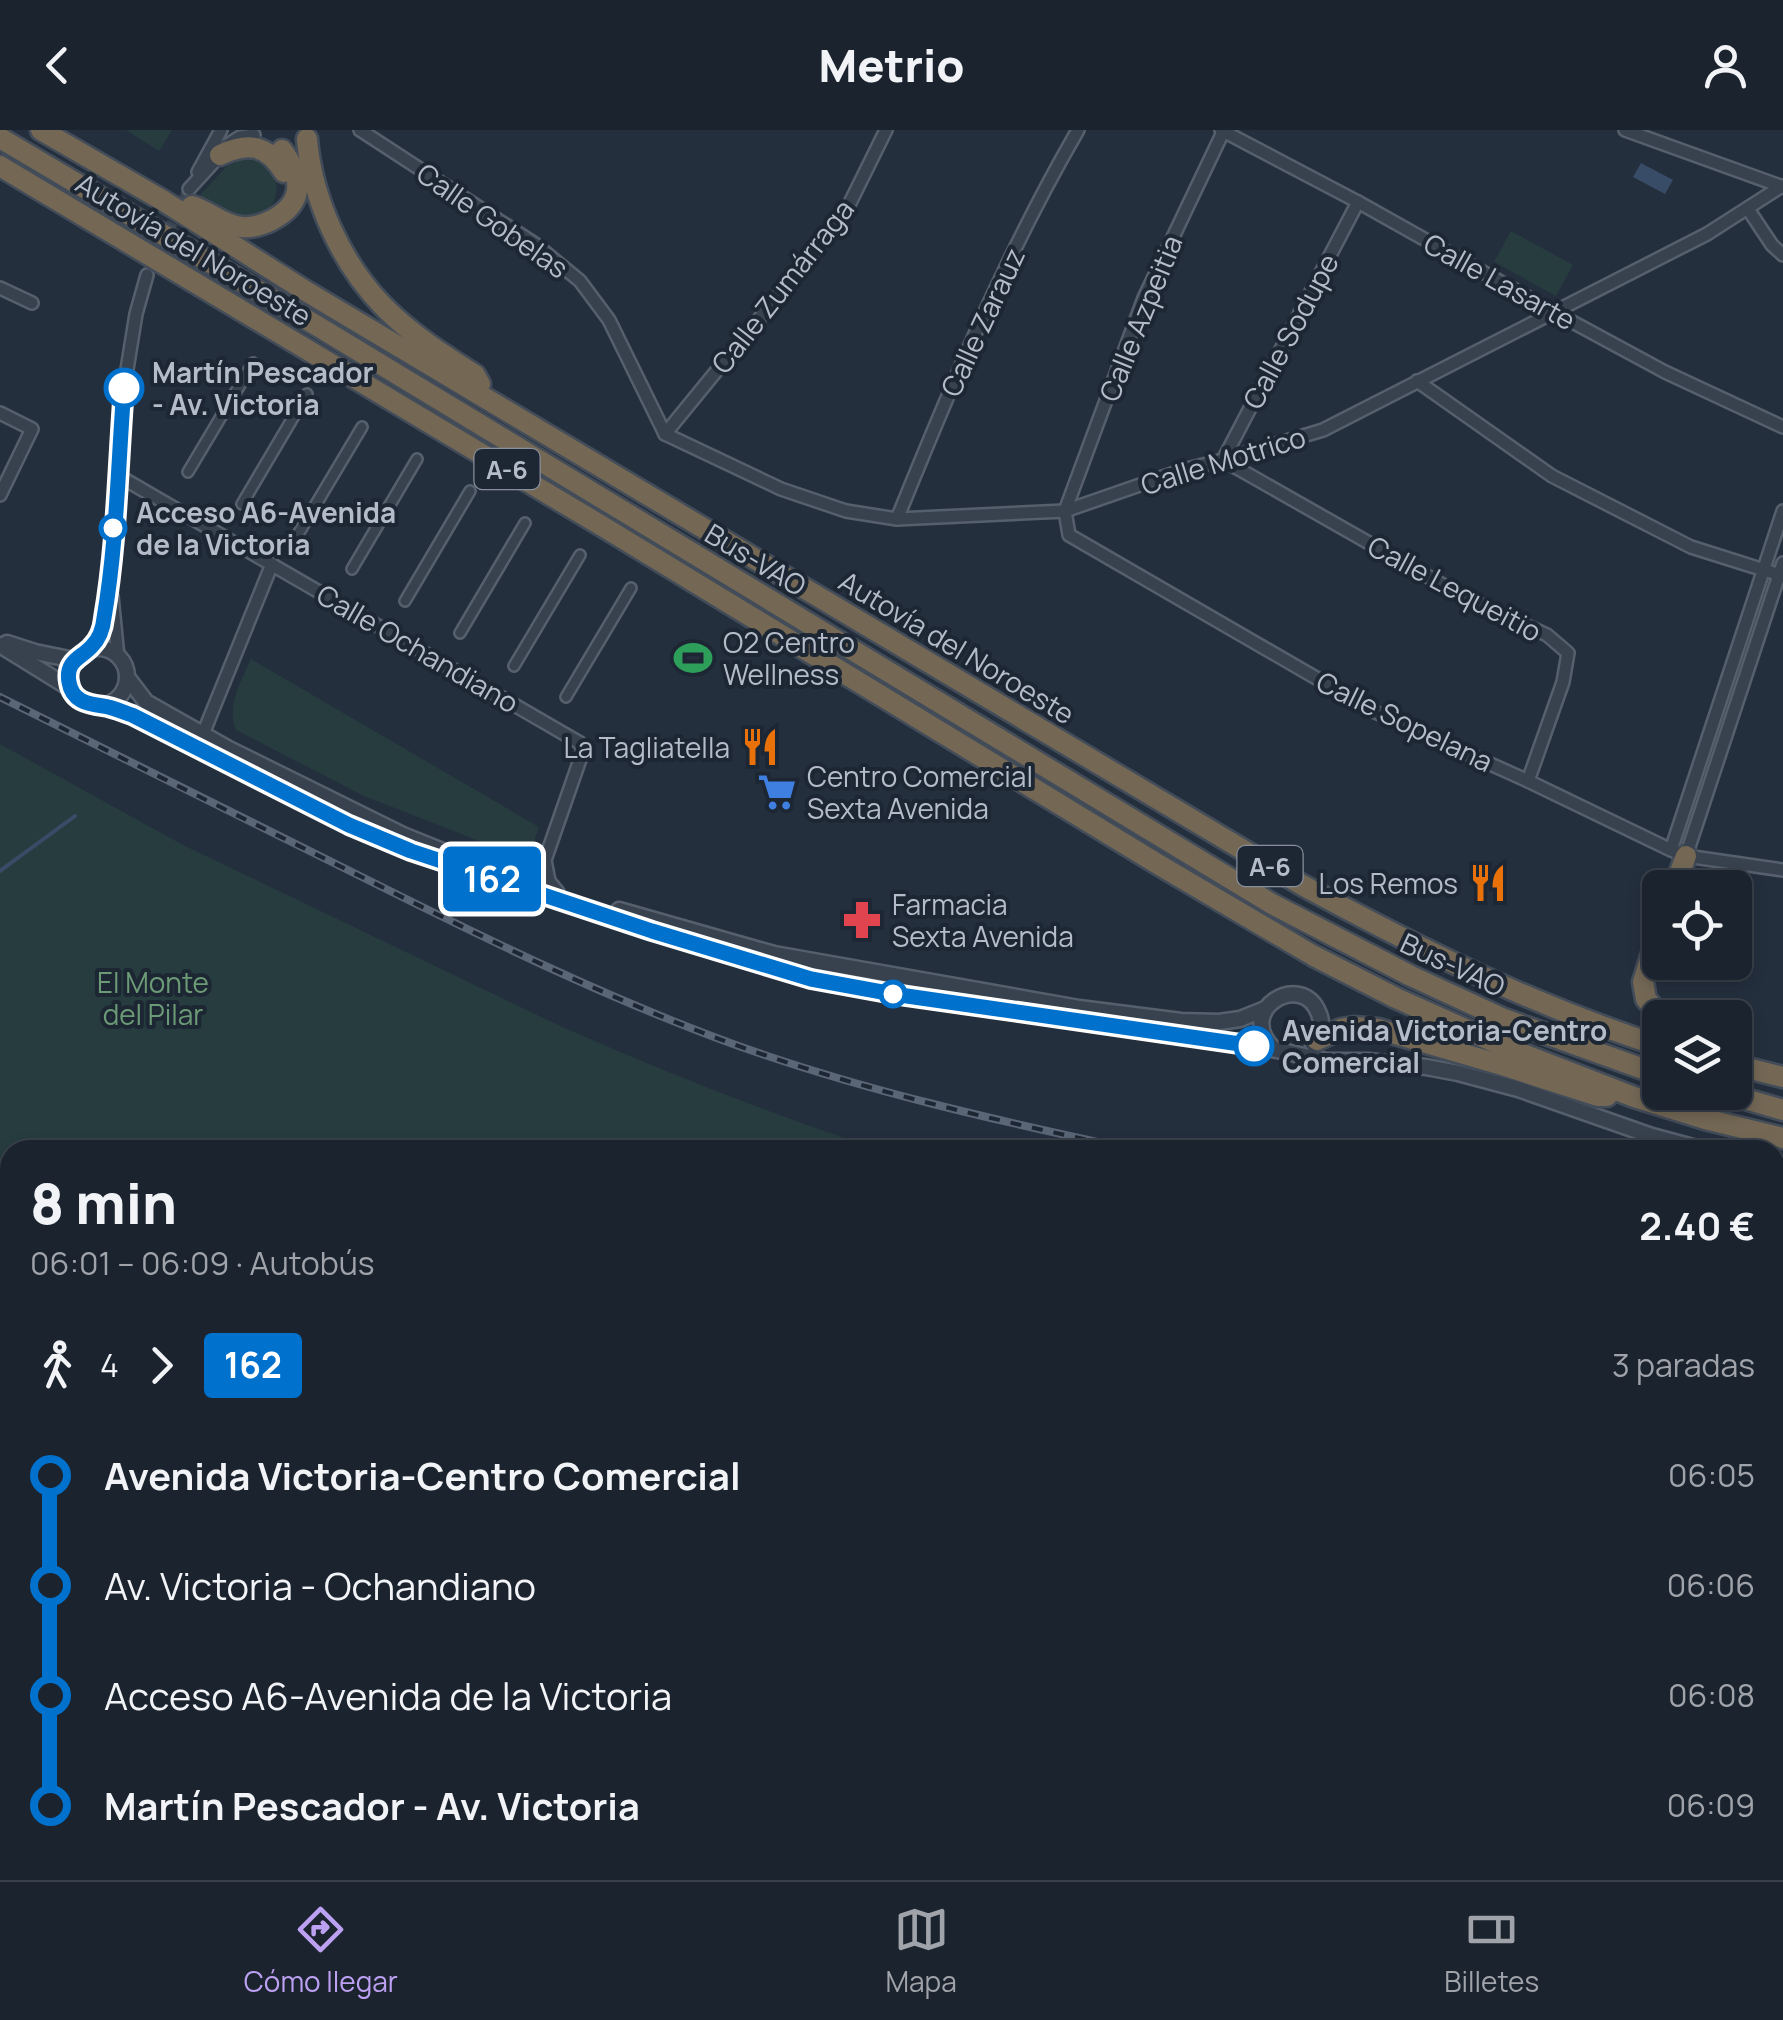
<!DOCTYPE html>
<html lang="es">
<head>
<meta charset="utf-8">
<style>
	:root { --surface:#1b232e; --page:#282f3a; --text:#f1f3f6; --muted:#a0a4aa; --line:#39404a; --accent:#bca0f2 }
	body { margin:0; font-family:Manrope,sans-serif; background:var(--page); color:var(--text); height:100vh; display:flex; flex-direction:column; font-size:38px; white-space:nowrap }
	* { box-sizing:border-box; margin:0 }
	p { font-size:32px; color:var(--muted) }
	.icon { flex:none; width:55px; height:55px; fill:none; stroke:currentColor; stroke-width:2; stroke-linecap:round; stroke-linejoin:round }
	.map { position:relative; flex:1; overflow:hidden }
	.drawer { position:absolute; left:0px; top:1010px; width:1785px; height:740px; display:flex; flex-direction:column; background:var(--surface); border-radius:30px 30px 0 0; box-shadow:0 5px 15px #0003,0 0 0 2px var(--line) }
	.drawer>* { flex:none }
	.badge { padding:0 20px; border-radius:8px; font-size:35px; line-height:65px }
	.buttons { position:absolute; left:1642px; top:740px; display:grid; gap:20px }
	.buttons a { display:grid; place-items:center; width:110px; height:110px; border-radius:15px; background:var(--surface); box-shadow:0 5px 15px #0003,0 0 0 2px var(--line); font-size:50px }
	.map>.badge { position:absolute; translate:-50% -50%; box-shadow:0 0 0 5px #fff }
	.legs { display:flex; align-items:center; gap:15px; height:110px; padding:0 30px; font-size:32px }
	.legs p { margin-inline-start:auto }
	.head { display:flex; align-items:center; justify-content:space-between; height:170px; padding:0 30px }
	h1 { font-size:55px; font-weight:800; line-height:75px }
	ul { padding:0 30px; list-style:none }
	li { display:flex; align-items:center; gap:35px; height:110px; font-size:38px }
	li i { display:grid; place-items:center; width:15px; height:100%; margin:0 12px; background:currentColor }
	li i::after { content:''; width:25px; height:25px; margin:-12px; border:8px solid; border-radius:50%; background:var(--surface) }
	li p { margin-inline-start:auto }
	li:first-child i { background:linear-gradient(#0000 50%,currentColor 0) }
	li:last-child i { background:linear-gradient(currentColor 50%,#0000 0) }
	header { display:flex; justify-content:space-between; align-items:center; height:130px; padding:0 30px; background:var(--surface); font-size:45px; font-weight:800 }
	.tab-bar { display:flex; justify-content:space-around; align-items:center; height:140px; border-top:2px solid var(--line); background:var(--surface); font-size:28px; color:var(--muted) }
	.tab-bar a { display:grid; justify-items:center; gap:5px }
	.tab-bar .on { color:var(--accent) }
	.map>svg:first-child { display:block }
	.green { fill:#263c3f }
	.water { fill:#394c67 }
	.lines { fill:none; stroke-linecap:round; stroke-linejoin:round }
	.stream { stroke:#394c67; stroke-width:4 }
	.minor-tunnel { stroke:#3a4453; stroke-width:11; stroke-dasharray:11 5.5; stroke-linecap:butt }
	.pedestrian-casing { stroke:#565f6c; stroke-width:14 }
	.minor-casing { stroke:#565f6c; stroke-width:16 }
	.tertiary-casing { stroke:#565f6c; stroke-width:19 }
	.motorway-casing { stroke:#434c59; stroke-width:25 }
	.pedestrian { stroke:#38414e; stroke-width:9 }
	.minor { stroke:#38414e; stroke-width:11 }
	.tertiary { stroke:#38414e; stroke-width:14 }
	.motorway { stroke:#746855; stroke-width:20 }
	.rail-casing { stroke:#5a6575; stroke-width:8 }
	.rail { stroke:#1d2633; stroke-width:4; stroke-dasharray:11; stroke-linecap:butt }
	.line-1-casing { stroke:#fff; stroke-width:22 }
	.line-1 { stroke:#0072ce; stroke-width:15 }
	.stop-1-dot { fill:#fff; stroke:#0072ce; stroke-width:5 }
	.labels { text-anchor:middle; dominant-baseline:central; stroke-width:8; stroke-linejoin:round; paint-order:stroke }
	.shield { fill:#1d2633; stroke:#878f9c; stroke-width:2.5 }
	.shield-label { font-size:25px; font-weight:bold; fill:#b4bcc9 }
	.street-label { font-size:28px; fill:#b4bcc9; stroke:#1d2633 }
	.stop-label { font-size:28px; font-weight:bold; fill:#b4bcc9; stroke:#1d2633; text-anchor:start }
	.poi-label { font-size:28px; fill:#b4bcc9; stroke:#1d2633; text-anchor:start }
	.park-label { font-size:28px; fill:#6b9a76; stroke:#1d2633 }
</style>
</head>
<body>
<header><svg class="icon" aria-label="back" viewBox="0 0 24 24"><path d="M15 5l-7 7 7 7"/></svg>Metrio<svg class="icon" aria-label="person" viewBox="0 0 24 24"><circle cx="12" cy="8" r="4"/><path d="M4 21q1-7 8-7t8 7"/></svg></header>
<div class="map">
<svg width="1783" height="1750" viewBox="0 0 1783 1750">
	<rect width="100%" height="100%" fill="#242f3e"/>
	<g class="green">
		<path d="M126,0h46l-13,21z"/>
		<path d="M244,28c52,3 37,73 -10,58 -13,-4 -24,-14 -34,-21l26,-28z"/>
		<path d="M1511,101l62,34 -17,31 -62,-34z"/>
		<path d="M251,529l288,168 -11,31 -13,-3 -151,-59 -128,-66c-10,-25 5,-48 15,-71z"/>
		<path d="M0,614l183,101 377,181c104,46 211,88 320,124h-870v720h1271l6,10h-1287z"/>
	</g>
	<path class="water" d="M1641,33l32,17 -8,14 -32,-17z"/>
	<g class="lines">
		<path class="stream" d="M0,741l75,-55"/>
		<path class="minor-tunnel" d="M153,132l36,-73"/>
		<g class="pedestrian-casing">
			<g id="pedestrian">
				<path d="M188,342l65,-109"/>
				<path d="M242,374l65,-110"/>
				<path d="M297,406l65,-109"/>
				<path d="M352,439l65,-110"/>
				<path d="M405,471l65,-110"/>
				<path d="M460,503l65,-110"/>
				<path d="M514,536l66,-111"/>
				<path d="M566,567l65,-109"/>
			</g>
		</g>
		<g class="minor-casing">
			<g id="minor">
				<path d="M360,0l175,114 45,37 29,39 56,114"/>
				<path d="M1221,0l137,72 196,110 111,60 118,55"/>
				<path d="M1224,0l-80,168 -79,213 4,24 304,176 155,70 143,69 15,6 97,14"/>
				<path d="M1625,0l158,57"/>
				<path d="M198,42l23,-42"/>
				<path d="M189,59l43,-47 8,-5 14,-2"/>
				<path d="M1358,72l-135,258 241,137 83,38 21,18 -5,29 -35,99"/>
				<path d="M1748,79l24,36 11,10"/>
				<path d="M0,158l32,15"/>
				<path d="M1417,251l135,95 139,71 92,29"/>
				<path d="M0,283l32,16 -32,66"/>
				<path d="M665,304l116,55 65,22 51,8 168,-8 118,-41 40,-10 100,-30 384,-196 75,-48"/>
				<path d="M665,304l179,-219 42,-85"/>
				<path d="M117,345l463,268 3,8 -38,109 4,21 9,11"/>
				<path d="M897,389c54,-133 109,-265 181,-389"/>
				<path d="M112,466l6,61"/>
				<path d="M90,519l13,-20 8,-50 13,-191 12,-74 11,-39"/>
				<path d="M203,604l69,-170"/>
				<path d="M1671,720l112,-339"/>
				<path d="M1686,726l97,-293"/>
				<path d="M1775,1462l8,1"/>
				<path d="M1775,1491l8,2"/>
			</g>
		</g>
		<g class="tertiary-casing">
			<g id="tertiary">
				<path d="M7,513l28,9 39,8"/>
				<path d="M0,515l71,44"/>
				<circle cx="98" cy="547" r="29"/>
				<path d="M127,547l19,25 83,47 174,86 67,27"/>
				<path d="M104,576l28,9 217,110 62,26 241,80 159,48 82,16 361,50 73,16h41l58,6 32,6 60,16 134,47 52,14"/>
				<path d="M619,780l155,44 305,54 102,13 38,1 21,-3 25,-10"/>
				<path d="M1274,919c-41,-39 29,-80 45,-35 5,12 1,21 -6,30"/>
				<path d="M1775,1036l8,2"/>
			</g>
		</g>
		<g class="motorway-casing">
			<g id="motorway">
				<path d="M41,0l121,70 142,90 998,595c116,63 232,121 358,161"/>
				<path d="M0,8l319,189 953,577 139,72 93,43 156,56"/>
				<path d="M307,9c5,60 34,123 75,166 27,28 60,49 93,70l5,9"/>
				<path d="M220,25c28,-13 47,-11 64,17"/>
				<path d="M0,36l607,363 554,337 153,90 82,42 109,49 129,50 71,22 78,19"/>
				<path d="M192,76c17,5 32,20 50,21 11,1 20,-2 30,-7 34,-18 30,-43 10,-70"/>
				<path d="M1674,758l12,-32"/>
				<path d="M1660,798l-17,54 3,17 16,19"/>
				<path d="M1317,910l24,-11 13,-2 24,2 127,37 93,30h9"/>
				<path d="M1735,935l48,12"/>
				<path d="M1721,962l62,18"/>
			</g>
		</g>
		<use href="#pedestrian" class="pedestrian"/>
		<use href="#minor" class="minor"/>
		<use href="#tertiary" class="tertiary"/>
		<use href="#motorway" class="motorway"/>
		<g class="rail-casing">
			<g id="rail">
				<path d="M0,567c120,60 240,120 360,179 122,61 244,121 373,168 131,47 266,77 402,106"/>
				<path d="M1775,1165l8,2"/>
			</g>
		</g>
		<use href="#rail" class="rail"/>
	</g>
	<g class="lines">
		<g class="line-1-casing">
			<path id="line-1" d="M124,258c-6,76 -7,155 -20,230 -1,10 -5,21 -12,28 -10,12 -27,14 -23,36 3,19 18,22 34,24 9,1 20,6 29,9l217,110 62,26 241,80 159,48 82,15 361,52"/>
		</g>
		<use href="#line-1" class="line-1"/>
	</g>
	<defs>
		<g id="stadium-bare" transform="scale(3)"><path d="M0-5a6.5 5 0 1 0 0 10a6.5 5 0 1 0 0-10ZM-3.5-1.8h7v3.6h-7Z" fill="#2e9e5b" stroke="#1d2633" stroke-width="2.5" paint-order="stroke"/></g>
		<g id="restaurant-bare" transform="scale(3)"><path d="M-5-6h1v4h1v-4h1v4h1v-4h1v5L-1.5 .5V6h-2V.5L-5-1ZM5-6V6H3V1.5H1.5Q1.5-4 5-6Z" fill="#e8710a" stroke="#1d2633" stroke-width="2.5" paint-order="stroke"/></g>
		<g id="supermarket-bare" transform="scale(3)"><path d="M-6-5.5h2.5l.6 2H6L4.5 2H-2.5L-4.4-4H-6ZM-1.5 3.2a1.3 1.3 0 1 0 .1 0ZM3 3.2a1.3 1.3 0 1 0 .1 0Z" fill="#3f7fe0" stroke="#1d2633" stroke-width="2.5" paint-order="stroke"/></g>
		<g id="pharmacy-bare" transform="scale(3)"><path d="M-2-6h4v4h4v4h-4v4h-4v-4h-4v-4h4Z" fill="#e0444e" stroke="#1d2633" stroke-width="2.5" paint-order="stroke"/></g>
	</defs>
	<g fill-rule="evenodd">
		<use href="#stadium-bare" x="693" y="528"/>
		<use href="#restaurant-bare" x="760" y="617"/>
		<use href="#supermarket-bare" x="777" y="662"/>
		<use href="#restaurant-bare" x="1488" y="753"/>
		<use href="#pharmacy-bare" x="862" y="790"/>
	</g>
	<g class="stop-1-dot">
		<circle cx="124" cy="258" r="18"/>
		<circle cx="113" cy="398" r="12"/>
		<circle cx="893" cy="864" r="12"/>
		<circle cx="1254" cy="916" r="18"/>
	</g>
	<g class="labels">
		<g class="shield">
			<rect x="474.5" y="319" width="65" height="40" rx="8"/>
			<rect x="1237.5" y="716" width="65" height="40" rx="8"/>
		</g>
		<g class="shield-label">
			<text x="507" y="339">A-6</text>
			<text x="1270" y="736">A-6</text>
		</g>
		<g class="street-label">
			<text transform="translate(493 90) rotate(35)">Calle Gobelas</text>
			<text transform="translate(194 119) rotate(31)">Autovía del Noroeste</text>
			<text transform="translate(1500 151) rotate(29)">Calle Lasarte</text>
			<text transform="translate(782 156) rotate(-52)">Calle Zumárraga</text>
			<text transform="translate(1140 188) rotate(-68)">Calle Azpeitia</text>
			<text transform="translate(982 192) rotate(-65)">Calle Zarauz</text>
			<text transform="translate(1290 201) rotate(-62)">Calle Sodupe</text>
			<text transform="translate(1223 330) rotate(-17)">Calle Motrico</text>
			<text transform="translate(756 429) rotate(31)">Bus-VAO</text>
			<text transform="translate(1455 458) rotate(28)">Calle Lequeitio</text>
			<text transform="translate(957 517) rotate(31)">Autovía del Noroeste</text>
			<text transform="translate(418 518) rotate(30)">Calle Ochandiano</text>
			<text transform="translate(1405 591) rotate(26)">Calle Sopelana</text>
			<text transform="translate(1453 834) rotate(25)">Bus-VAO</text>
		</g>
		<g class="stop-label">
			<text x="152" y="242">Martín Pescador<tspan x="152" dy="32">- Av. Victoria</tspan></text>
			<text x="136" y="382">Acceso A6-Avenida<tspan x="136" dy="32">de la Victoria</tspan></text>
			<text x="1282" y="900">Avenida Victoria-Centro<tspan x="1282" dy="32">Comercial</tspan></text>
		</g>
		<g class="poi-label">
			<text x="723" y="512">O2 Centro<tspan x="723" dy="32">Wellness</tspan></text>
			<text x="730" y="617" text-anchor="end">La Tagliatella</text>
			<text x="807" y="646">Centro Comercial<tspan x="807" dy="32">Sexta Avenida</tspan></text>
			<text x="1458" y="753" text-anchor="end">Los Remos</text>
			<text x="892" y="774">Farmacia<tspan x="892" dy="32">Sexta Avenida</tspan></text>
		</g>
		<g class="park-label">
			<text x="153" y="852">El Monte<tspan x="153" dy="32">del Pilar</tspan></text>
		</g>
	</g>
</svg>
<div class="buttons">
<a><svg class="icon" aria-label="locate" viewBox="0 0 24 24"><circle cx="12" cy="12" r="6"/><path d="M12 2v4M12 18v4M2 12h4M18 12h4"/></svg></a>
<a><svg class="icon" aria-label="layers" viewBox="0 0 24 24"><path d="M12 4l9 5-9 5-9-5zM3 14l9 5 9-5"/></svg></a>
</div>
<b class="badge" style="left:492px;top:749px;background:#0072ce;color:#fff">162</b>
<section class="drawer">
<div class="head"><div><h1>8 min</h1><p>06:01 – 06:09 · Autobús</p></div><b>2.40 €</b></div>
<div class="legs"><svg class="icon" aria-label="walk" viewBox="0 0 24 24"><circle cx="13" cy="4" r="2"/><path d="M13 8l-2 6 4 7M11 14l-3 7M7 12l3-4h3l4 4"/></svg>4<svg class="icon" aria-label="forward" viewBox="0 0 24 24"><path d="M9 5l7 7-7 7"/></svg><b class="badge" style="background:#0072ce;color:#fff">162</b><p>3 paradas</p></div>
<ul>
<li><i style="color:#0072ce"></i><b>Avenida Victoria-Centro Comercial</b><p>06:05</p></li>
<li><i style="color:#0072ce"></i><span>Av. Victoria - Ochandiano</span><p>06:06</p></li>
<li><i style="color:#0072ce"></i><span>Acceso A6-Avenida de la Victoria</span><p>06:08</p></li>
<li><i style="color:#0072ce"></i><b>Martín Pescador - Av. Victoria</b><p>06:09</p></li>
</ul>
</section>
</div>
<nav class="tab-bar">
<a class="on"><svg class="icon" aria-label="directions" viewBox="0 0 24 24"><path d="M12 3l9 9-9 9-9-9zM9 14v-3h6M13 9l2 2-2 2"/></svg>Cómo llegar</a>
<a><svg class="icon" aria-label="map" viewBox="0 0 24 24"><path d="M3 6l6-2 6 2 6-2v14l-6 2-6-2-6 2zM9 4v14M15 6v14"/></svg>Mapa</a>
<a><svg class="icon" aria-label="tickets" viewBox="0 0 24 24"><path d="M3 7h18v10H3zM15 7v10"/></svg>Billetes</a>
</nav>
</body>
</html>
